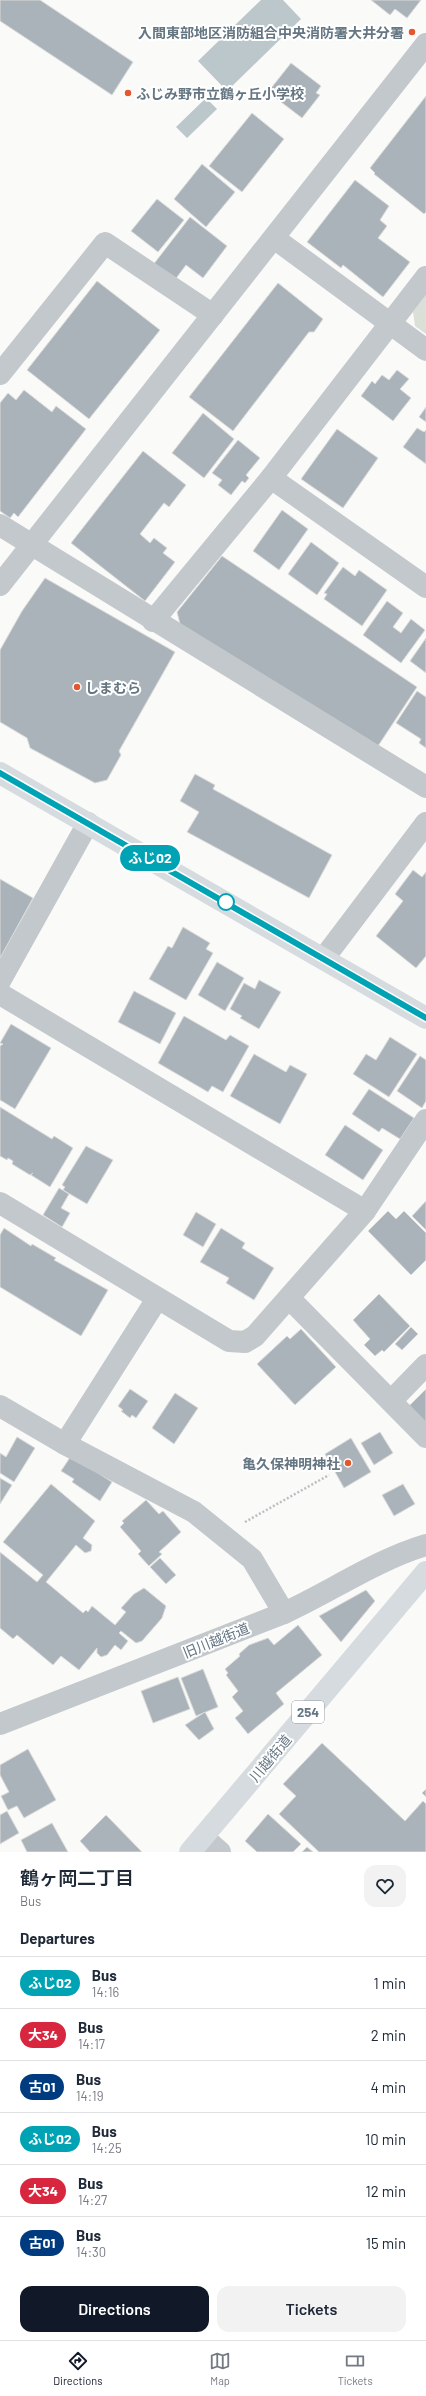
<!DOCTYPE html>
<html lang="en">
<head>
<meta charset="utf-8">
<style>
	:root { --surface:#fff; --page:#f2f2f3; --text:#1f2937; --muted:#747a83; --line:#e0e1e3; --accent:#111827 }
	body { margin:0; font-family:Barlow,"Noto Sans JP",sans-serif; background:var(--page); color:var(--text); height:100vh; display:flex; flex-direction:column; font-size:15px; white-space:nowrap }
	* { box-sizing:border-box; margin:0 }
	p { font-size:13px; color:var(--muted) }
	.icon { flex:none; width:22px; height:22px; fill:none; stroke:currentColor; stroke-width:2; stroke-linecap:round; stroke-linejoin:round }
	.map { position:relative; height:1852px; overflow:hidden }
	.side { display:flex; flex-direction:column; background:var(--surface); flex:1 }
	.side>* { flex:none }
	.badge { padding:0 8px; border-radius:13px; font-size:14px; line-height:26px }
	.map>.badge { position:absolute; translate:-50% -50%; box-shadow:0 0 0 2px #fff }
	h2 { padding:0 20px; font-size:15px; line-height:36px }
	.round { display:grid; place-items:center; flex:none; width:42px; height:42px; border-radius:12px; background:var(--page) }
	.headline { display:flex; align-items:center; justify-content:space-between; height:68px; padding:0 20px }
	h1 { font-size:19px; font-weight:600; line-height:30px }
	.button { display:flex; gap:8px; margin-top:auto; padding:8px 20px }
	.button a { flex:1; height:46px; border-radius:12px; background:var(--accent); color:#fff; font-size:16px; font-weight:600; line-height:46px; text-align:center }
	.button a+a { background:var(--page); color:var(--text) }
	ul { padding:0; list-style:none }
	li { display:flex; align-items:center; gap:12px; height:52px; padding:0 20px; border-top:1px solid var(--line) }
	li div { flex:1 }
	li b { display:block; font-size:15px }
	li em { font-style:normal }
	li .badge { min-width:44px; font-weight:700; text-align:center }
	.menu { display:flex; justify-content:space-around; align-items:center; height:56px; border-top:1px solid var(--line); background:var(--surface); font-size:11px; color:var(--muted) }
	.menu a { display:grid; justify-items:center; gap:2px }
	.menu .current { color:var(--accent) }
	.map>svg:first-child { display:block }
	.green { fill:#dadfd7 }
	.water { fill:#bbc7cb }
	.building { fill:#aab3b9; stroke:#dcdcda }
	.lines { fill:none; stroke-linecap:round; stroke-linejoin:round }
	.path { stroke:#bbbfc2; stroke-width:2.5; stroke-dasharray:2 2; stroke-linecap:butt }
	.minor { stroke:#c3c8cc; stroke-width:22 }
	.major { stroke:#d6dbdf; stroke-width:22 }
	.highway { stroke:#d6dbdf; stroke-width:22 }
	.line-casing { stroke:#fff; stroke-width:9 }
	.line { stroke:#00a3b4; stroke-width:6 }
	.poi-dot { fill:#e4572e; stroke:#fff; stroke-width:1.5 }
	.stop-dot { fill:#fff; stroke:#00a3b4; stroke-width:2 }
	.labels { text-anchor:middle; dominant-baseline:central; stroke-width:4; stroke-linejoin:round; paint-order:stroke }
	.shield { fill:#fff; stroke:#939fa8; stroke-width:1 }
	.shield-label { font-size:13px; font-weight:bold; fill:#657683 }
	.poi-label { font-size:14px; font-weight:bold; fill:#657683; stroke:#fff; text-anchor:end }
	.street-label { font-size:14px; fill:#657683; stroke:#fff }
</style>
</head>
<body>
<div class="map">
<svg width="426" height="1852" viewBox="0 0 426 1852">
	<rect width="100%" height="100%" fill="#fafaf8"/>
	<path class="green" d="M426,295v39l-11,-8 -2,-14z"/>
	<g class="water">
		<path d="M261,0h22l18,19 -74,72 -29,-30z"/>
		<path d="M206,98l11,11 -30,29 -11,-11z"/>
	</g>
	<g class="building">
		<path d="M0,0h40l93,62 -21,33 -112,-74z"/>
		<path d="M371,0h50l-14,18 -12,-9 -5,6z"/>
		<path d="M291,63l30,23 -5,7 4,2 -18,23 -34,-26z"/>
		<path d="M426,96v116l-2,2 -50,-40 1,-1 -5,-5z"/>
		<path d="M252,113l32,26 -42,53 -33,-26z"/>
		<path d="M202,164l33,28 -29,35 -32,-28z"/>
		<path d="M355,180l34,26 -9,14 7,6 -9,12 32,24 -27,35 -40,-32 -2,3 -34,-26z"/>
		<path d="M157,199l27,21 -26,32 -27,-21z"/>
		<path d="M190,217l37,29 -24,32 -17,-13 -12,16 -21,-16z"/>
		<path d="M97,281l63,49 -71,89 -62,-49z"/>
		<path d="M278,283l45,36 -9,13h-5l-76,99 -44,-34z"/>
		<path d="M397,370l12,9 -9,10 11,9 -18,23 -32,-25 11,-15 3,3 7,-9 7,5z"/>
		<path d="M24,390l28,22 4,-6 30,23 -68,88 -4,-4 -4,5 -10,-7v-108l8,-10 8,7z"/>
		<path d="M426,407v15l-7,-5z"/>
		<path d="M203,413l31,26 -30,39 -32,-25z"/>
		<path d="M417,428l7,4 2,-2v34l-23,-17z"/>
		<path d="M337,429l41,29 -35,50 -42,-29z"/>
		<path d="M238,440l22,18 -14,17 3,3 -4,5 -3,-2 -11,14 -13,-10 4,-5 -10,-7z"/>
		<path d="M143,451l43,34 -17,22 -5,-4 -24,31 10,9 4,-5 13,10 -4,5 12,9 -30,39 -74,-58z"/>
		<path d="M282,510l26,19 -29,41 -26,-19z"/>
		<path d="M311,542l28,21 -22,32 -29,-21z"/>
		<path d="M222,556l195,131 -39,59 -198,-122 -3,-12z"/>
		<path d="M343,567l12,9 4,-6 28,20 -25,36 -38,-27 3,-5 -3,-1z"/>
		<path d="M45,578l130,74 -56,99 2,4 -14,25 -12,3 -65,-35 -3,-10 -27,-16v-72l22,-39z"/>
		<path d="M387,601l16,12 -10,14 8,6 10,-14 14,11 -24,33 -38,-28z"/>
		<path d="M426,638v35l-16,-12z"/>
		<path d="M417,691l9,6v51l-7,-5 2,-4 -25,-16z"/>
		<path d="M195,774l20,11 -2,4 119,66 -23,43 -122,-66 12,-20 -19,-11z"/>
		<path d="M413,870l9,7 4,-5v84l-10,12 -40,-32 27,-35 -8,-7z"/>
		<path d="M0,879l33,19 -33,60z"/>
		<path d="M183,927l27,16 -4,6 7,4 -27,47 -37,-21 19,-33 4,2z"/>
		<path d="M217,962l27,16 -19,33 -27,-16z"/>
		<path d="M259,980l22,12 -22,37 -19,-11 2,-2 -12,-7 14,-26 11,6z"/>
		<path d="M134,991l42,22 -16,31 -42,-22z"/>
		<path d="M184,1016l42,24 4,-5 19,11 -26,46 -11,-6 -4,6 -50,-29z"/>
		<path d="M11,1024l40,24 -36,61 -15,-9v-54l3,-2 -3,-1z"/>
		<path d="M390,1037l27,17 -28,43 -36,-23 13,-20 10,6z"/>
		<path d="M254,1054l32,18 4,-7 17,9 -27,50 -50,-28z"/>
		<path d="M420,1056l6,4v41l-4,7 -25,-17z"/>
		<path d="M369,1089l45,29 -14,21 -18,-11 -3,4 -27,-18z"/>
		<path d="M0,1107l52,32 2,-3 19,12 -23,39 -19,-12 2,-2 -3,2 -18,-11 1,-3 -5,-3 -1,2 -7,-4z"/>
		<path d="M345,1125l38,25 -20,30 -38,-25z"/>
		<path d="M86,1146l27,14 -26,44 -24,-14 2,-3 -3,-2z"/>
		<path d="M59,1188l10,6 -8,14 9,5 -8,14 -19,-12z"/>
		<path d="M426,1201v29l-14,-14z"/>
		<path d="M388,1211l8,8 8,-8 22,22v27l-15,15 -43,-44z"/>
		<path d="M196,1212l20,12 -13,23 -20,-12z"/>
		<path d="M4,1228l27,18 1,-2 24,14 -2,2 54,30 -27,46 -81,-49v-52z"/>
		<path d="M221,1228l24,15 -3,5 32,20 -20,32 -28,-17 3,-5 -29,-16z"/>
		<path d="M379,1294l31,32 -26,26 -2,-2 -7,6 -11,-11 6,-6 -17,-19z"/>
		<path d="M411,1327l7,7 -16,16 -7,-6z"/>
		<path d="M301,1329l35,38 -41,38 -38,-41 30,-28 3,3z"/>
		<path d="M130,1389l18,12 -12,17 -4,-3 -2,3 -9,-7 2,-1 -5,-4z"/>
		<path d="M426,1389v35l-18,-17z"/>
		<path d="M175,1393l23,15 -24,36 -22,-16z"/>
		<path d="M380,1432l13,21 -19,12 -13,-22z"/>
		<path d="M17,1437l18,11 -21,34 -14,-9v-20l6,4z"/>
		<path d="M351,1438l20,34 -27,16 -19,-34z"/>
		<path d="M71,1456l41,26 -12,19 -28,-19 2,-3 -13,-8z"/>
		<path d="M0,1478l12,7 -12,19z"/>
		<path d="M51,1484l44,37 -12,17 9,7 -1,6 -6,2 -9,-8 -30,37 37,31 3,-3 2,2 4,-6 23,19 11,-13 -5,-4 13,-14 10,-6 22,18 -4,12 -20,23 -6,2 -15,-12 -2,2 9,8 -7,9 -6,-5 -8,10 -6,2 -4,-4v-5l-18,22 -18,-14 -8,9 -36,-30 -4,4 -13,-11v-76l37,30 6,-7 -40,-33z"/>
		<path d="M403,1484l12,20 -21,12 -12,-21z"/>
		<path d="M146,1500l13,14 4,-3 18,21 -22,20 3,2 -13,12 -11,-12 3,-3 -21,-24 4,-4 -2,-2z"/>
		<path d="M160,1558l16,17 -10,9 -16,-17z"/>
		<path d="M366,1590l9,11 -34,41 -22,-26z"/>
		<path d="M298,1625l24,30 -46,38 8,11 -36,30 -13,-16 8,-7 -11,-14 6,-6 -12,-16 2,-2 -3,-4 15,-13 -1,-2 10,-9 19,-7 6,7z"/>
		<path d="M203,1669l15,38 -22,9 -15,-38z"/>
		<path d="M178,1677l12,32 -37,14 -12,-32z"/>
		<path d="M205,1712l9,17 -15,11 -14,-15z"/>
		<path d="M322,1743l83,78 18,-20 3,3v48h-107l-40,-38 17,-18 -13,-12z"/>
		<path d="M28,1749l28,51 -32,18 -7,-12 -9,4 -7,-14 8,-4 -9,-17v-10z"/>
		<path d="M426,1789v8l-4,-4z"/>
		<path d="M7,1811l12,22 -19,11v-29z"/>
		<path d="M268,1814l33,30 -8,8h-36l-12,-11z"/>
		<path d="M106,1815l36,37h-52l-10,-11z"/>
		<path d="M52,1823l16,29h-41l-6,-12z"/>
		<path d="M307,1847l6,5h-11z"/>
	</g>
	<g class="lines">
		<path class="path" d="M245,1522l84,-47"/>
		<g class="minor">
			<path d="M274,238l152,112"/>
			<path d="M0,374l105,-131 108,72"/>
			<path d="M271,478l155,109"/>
			<path d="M0,525l426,262"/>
			<path d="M0,585l426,-541"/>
			<path d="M153,621l118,-143 155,-201"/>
			<path d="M324,958l102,-135"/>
			<path d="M0,981l88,-158"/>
			<path d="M0,994l365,217"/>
			<path d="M0,1203l229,138 16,1 10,-6 110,-125 61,-91"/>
			<path d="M289,1298l137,139"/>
			<path d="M391,1401l35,-36"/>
			<path d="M0,1406l65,38 129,68 58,47 32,54"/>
			<path d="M65,1444l92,-145"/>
			<path d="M0,1724l284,-111c48,-22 92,-53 142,-68"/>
			<path d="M203,1837l17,15"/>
		</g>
		<path class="major" d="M0,773l426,245"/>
		<path class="highway" d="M190,1852l236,-280"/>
	</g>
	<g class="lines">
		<g class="line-casing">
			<path id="line" d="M0,773l426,245"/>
		</g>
		<use href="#line" class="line"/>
	</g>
	<g class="poi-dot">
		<circle cx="412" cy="32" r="4"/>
		<circle cx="128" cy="93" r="4"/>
		<circle cx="77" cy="687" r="4"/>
		<circle cx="348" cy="1463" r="4"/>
	</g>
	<circle class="stop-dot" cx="226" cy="902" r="8"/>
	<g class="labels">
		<rect class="shield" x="292" y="1701" width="32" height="22" rx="3"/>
		<g class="shield-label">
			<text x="308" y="1712">254</text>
		</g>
		<g class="poi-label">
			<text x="404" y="32">入間東部地区消防組合中央消防署大井分署</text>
			<text x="136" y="93" text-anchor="start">ふじみ野市立鶴ヶ丘小学校</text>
			<text x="85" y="687" text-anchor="start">しまむら</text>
			<text x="340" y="1463">亀久保神明神社</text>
		</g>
		<g class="street-label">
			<text transform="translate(216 1640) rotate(-22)">旧川越街道</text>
			<text transform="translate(270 1758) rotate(-50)">川越街道</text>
		</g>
	</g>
</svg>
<b class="badge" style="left:150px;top:858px;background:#00a3b4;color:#fff">ふじ02</b>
</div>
<section class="side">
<div class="headline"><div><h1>鶴ヶ岡二丁目</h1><p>Bus</p></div><a class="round"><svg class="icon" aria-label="heart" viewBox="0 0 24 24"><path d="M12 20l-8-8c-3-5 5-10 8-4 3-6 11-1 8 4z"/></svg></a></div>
<h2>Departures</h2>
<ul>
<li><span class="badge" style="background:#00a3b4;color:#fff">ふじ02</span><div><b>Bus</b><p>14:16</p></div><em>1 min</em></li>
<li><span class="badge" style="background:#d7263d;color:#fff">大34</span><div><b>Bus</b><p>14:17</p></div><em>2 min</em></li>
<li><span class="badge" style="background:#003b80;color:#fff">古01</span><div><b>Bus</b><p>14:19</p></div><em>4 min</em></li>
<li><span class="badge" style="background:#00a3b4;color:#fff">ふじ02</span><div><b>Bus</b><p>14:25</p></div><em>10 min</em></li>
<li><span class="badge" style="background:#d7263d;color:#fff">大34</span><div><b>Bus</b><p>14:27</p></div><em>12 min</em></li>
<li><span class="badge" style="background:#003b80;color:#fff">古01</span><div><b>Bus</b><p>14:30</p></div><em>15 min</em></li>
</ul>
<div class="button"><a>Directions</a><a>Tickets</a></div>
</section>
<nav class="menu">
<a class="current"><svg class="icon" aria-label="directions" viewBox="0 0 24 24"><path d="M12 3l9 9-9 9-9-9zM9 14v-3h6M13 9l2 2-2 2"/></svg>Directions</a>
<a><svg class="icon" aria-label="map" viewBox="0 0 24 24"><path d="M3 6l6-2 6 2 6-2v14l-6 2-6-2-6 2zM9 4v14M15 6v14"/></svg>Map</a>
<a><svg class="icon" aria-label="tickets" viewBox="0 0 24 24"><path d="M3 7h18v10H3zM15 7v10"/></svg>Tickets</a>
</nav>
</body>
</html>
